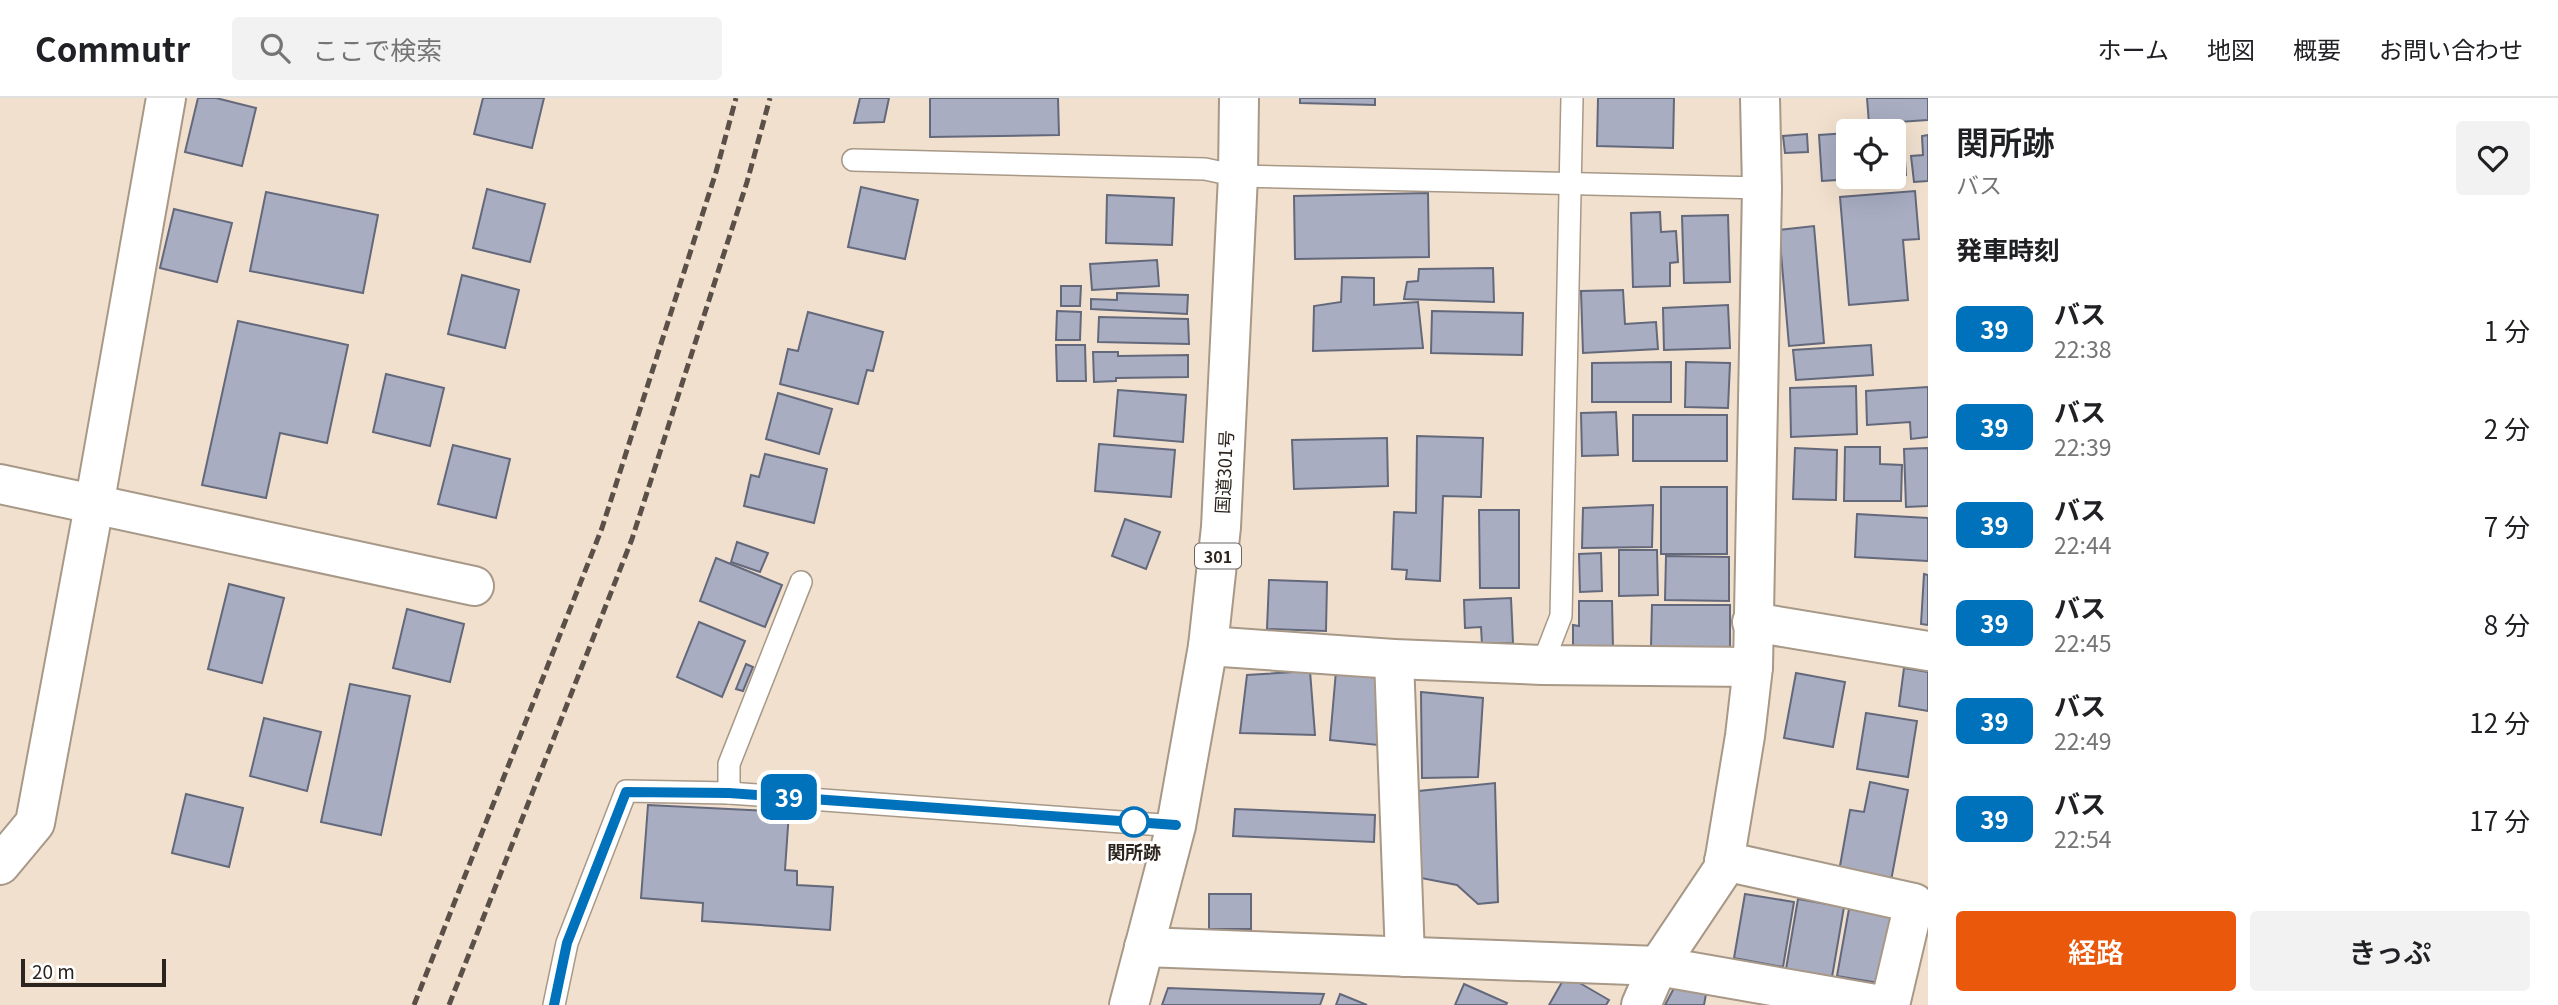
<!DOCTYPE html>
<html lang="ja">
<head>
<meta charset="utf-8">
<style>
	:root { --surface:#fff; --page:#f2f2f2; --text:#202124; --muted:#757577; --line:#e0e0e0; --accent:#ea580c }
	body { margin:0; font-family:Georgia,"Noto Sans JP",serif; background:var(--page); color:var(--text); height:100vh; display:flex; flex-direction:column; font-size:26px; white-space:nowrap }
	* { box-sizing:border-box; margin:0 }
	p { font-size:23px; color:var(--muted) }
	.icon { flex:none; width:38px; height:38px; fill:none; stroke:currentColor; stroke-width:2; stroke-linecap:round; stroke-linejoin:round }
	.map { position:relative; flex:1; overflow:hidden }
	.panel { display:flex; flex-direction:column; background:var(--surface); width:630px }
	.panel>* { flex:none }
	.badge { padding:0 14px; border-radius:10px; font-size:24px; line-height:46px }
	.buttons { position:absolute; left:1836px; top:21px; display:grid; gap:14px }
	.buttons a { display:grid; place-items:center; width:70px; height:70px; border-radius:7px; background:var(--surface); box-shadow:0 7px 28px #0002; font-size:35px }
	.scale { position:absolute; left:21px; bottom:18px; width:145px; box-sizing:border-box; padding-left:7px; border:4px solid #2c251f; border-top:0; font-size:19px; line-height:24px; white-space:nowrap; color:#2c251f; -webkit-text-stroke:5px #fff; paint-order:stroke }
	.map>.badge { position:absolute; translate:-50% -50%; box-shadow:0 0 0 4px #fff }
	h2 { padding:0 28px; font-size:26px; line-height:63px }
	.round { display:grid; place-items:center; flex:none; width:74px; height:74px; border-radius:7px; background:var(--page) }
	.summary { display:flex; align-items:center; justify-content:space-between; height:119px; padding:0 28px }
	h1 { font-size:33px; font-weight:600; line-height:52px }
	.primary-button { display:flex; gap:14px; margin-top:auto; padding:14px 28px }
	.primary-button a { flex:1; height:80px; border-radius:7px; background:var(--accent); color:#fff; font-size:28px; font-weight:600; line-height:80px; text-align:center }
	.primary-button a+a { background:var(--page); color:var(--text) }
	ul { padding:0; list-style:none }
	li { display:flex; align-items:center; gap:21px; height:98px; padding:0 28px }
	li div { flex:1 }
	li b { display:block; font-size:26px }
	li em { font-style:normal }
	li .badge { min-width:77px; font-weight:700; text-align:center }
	header { display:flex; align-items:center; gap:42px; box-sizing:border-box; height:98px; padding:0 35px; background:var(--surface); border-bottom:2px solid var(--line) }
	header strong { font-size:33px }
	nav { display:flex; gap:38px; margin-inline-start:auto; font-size:24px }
	.search { width:490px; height:63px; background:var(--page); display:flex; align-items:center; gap:18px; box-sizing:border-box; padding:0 24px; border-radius:7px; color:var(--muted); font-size:26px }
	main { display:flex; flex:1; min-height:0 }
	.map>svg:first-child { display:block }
	.building { fill:#a8adc2; stroke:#63687b; stroke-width:2 }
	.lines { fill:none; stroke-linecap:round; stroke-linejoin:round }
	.lane-casing { stroke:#a79887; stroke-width:24 }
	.street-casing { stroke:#a79887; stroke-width:42 }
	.highway-casing { stroke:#a79887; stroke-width:42 }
	.lane { stroke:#fff; stroke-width:21 }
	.street { stroke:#fff; stroke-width:38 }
	.highway { stroke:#fff; stroke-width:38 }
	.rail { stroke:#5a5048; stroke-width:5; stroke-dasharray:10 5; stroke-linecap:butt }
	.line-casing { stroke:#fff; stroke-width:16 }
	.line { stroke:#0072bc; stroke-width:10 }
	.stop-dot { fill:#fff; stroke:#0072bc; stroke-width:3.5 }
	.labels { text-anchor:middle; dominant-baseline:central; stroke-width:6; stroke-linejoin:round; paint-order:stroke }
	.shield { fill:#fff; stroke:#6b6662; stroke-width:2 }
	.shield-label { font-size:16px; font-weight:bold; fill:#2c251f }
	.street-label { font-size:18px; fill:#2c251f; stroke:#fff }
	.stop-label { font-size:18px; font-weight:bold; fill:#2c251f; stroke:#fff }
</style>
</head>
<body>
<header>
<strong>Commutr</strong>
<div class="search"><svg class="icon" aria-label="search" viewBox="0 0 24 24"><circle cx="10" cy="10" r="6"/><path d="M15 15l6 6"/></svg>ここで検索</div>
<nav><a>ホーム</a><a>地図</a><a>概要</a><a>お問い合わせ</a></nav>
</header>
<main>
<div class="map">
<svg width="1928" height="907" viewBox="0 0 1928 907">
	<rect width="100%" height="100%" fill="#f1e0ce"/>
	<g class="building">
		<path d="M198,0h18l40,10 -14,58 -57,-14z"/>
		<path d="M483,0h61l-12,50 -58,-14z"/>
		<path d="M860,0h29l-5,24 -30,1z"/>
		<path d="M930,0h128l1,37 -129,2z"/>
		<path d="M1300,0h75v7l-75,-2z"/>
		<path d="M1598,0h76l-1,50 -76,-2z"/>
		<path d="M1867,0h61v22l-59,4z"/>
		<path d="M1903,31l3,46 -12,1v-45h-22z"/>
		<path d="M1848,35v44h39l-65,4 -3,-46z"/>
		<path d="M1807,36l1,18 -23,1 -2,-17z"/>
		<path d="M1928,37v46l-14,1 -3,-26 12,-1 -1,-19z"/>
		<path d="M861,89l57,13 -13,59 -57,-12z"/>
		<path d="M487,91l58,15 -15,58 -57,-14z"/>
		<path d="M1915,93l4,48 -16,1 5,60 -59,5 -9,-108z"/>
		<path d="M266,94l112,23 -15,78 -113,-22z"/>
		<path d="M1428,95l1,64 -134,2 -1,-63z"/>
		<path d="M1107,97l67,3 -2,47 -66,-2z"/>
		<path d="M174,111l58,14 -15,59 -57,-14z"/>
		<path d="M1660,114l1,20 15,-1 2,31 -8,1v23l-37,1 -2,-74z"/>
		<path d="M1728,117l2,67 -46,1 -2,-67z"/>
		<path d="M1814,128l10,117 -35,3 -10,-116z"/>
		<path d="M1157,162l2,26 -67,4 -2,-26z"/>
		<path d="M1493,170l1,34 -90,-3 3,-17 11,-1 1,-12z"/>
		<path d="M462,177l57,15 -14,58 -57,-14z"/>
		<path d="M1342,179l32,1v27l44,-3 5,46 -110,3 1,-45 27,-4z"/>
		<path d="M1061,188h20l-1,20h-19z"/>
		<path d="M1623,192l2,34 31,-2 2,27 -75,4 -2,-62z"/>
		<path d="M1117,195l71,2 -1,19 -96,-5v-10l26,1z"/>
		<path d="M1728,207l2,43 -66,2 -1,-42z"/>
		<path d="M1057,213l24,1 -1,28h-24z"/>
		<path d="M1432,213l91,2 -1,42 -91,-2z"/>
		<path d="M808,214l75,20 -10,39 -6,-1 -9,34 -78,-20 8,-35 10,2z"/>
		<path d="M1099,219l89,2 1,25 -91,-2z"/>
		<path d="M238,223l110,24 -21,98 -47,-10 -14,65 -64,-13z"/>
		<path d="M1056,247h29l1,36h-29z"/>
		<path d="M1871,247l2,30 -77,5 -3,-30z"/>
		<path d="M1093,254h25v4l70,-1v22l-72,1v3l-22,1z"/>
		<path d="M1671,264v40h-79v-39z"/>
		<path d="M1686,264l44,1 -2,45 -43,-1z"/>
		<path d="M386,276l58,14 -14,58 -57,-14z"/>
		<path d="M1856,288l1,48 -66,3 -1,-49z"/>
		<path d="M1928,289v50l-17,2 -1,-17 -43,3 -1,-34z"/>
		<path d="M1118,292l68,5 -3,47 -69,-6z"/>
		<path d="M778,295l54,16 -13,45 -53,-15z"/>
		<path d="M1616,314l2,43 -36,1 -1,-43z"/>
		<rect x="1633" y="317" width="94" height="46"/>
		<path d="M1417,338l66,2 -2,59 -38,-1 -3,85 -34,-2 1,-9 -15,-1 2,-57 22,1z"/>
		<path d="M1387,340l1,48 -94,3 -2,-49z"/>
		<path d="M1099,346l76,6 -4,47 -76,-6z"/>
		<path d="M453,347l57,14 -14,59 -58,-14z"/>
		<path d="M1845,349h35v17l22,1 -1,36h-57z"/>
		<path d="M1795,350l42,2 -1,50 -43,-1z"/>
		<path d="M1928,350v58l-22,1 -2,-58z"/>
		<path d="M765,356l62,15 -13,54 -70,-17 7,-31 8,2z"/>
		<rect x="1661" y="389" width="66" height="67"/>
		<path d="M1653,407l-1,42 -70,1 1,-40z"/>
		<path d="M1479,412h40v78h-39z"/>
		<path d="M1857,416l71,4v43l-73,-4z"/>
		<path d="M1125,421l35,13 -14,37 -34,-13z"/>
		<path d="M737,444l31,11 -8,19 -29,-10z"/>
		<path d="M1619,452h38l1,45 -39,1z"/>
		<path d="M1601,455l1,38 -22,1 -1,-38z"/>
		<path d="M1666,458l63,1v44l-64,-1z"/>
		<path d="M716,460l66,27 -17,42 -65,-26z"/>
		<path d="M1924,476l4,1v50l-7,-1z"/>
		<path d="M1269,482l58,2 -1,49 -59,-2z"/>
		<path d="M229,486l55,14 -22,85 -54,-14z"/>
		<path d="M1511,500l2,45 -31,1 -1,-17 -16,1 -1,-28z"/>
		<path d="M1579,503h33l1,47 -40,1v-24l6,1z"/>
		<path d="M1652,507h78v43l-79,-1z"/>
		<path d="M407,511l57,15 -14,58 -57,-14z"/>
		<path d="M699,524l46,19 -23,56 -45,-20z"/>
		<path d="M746,566l7,3 -10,24 -7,-2z"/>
		<path d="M1904,570l24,4v39l-29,-5z"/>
		<path d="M1310,573l5,64 -75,-2 7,-58z"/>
		<path d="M1336,573l48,4 -6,70 -48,-5z"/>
		<path d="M1796,575l49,9 -12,65 -49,-9z"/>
		<path d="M350,586l60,12 -29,139 -60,-13z"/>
		<path d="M1421,594l62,6 -5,79 -56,1z"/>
		<path d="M1866,615l51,8 -9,56 -51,-8z"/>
		<path d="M264,620l57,14 -14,59 -57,-15z"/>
		<path d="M1870,684l38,8 -18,96 -52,-9 12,-67 14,2z"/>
		<path d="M1495,685l3,119 -20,2 -21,-19 -41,-8 3,-86z"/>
		<path d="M186,696l57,14 -14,59 -57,-14z"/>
		<path d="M648,707l141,7 -4,58 12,1v14l36,2 -3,43 -128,-9 1,-18 -62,-5z"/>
		<path d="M1235,711l140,6 -1,27 -141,-6z"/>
		<rect x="1209" y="796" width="42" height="35"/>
		<path d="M1745,796l49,8 -11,65 -49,-9z"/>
		<path d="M1798,801l46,8 -12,70 -46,-8z"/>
		<path d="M1849,811l48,9 -12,66 -48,-8z"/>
		<path d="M1566,877l43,25 -3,5h-57z"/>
		<path d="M1464,886l43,19 -1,2h-51z"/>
		<path d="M1168,890l156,6 -4,11h-158z"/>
		<path d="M1674,890l32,6 -2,11h-39z"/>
		<path d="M1340,896l27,11h-31z"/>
	</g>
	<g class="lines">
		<g class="lane-casing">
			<g id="lane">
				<path d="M853,62l352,9 33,7 524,12"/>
				<path d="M1542,567l19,-49 11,-518"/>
				<path d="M729,695v-29l72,-182"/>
				<path d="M554,907l13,-62 59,-152 103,2 447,33"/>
			</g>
		</g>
		<g class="street-casing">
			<g id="street">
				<path d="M0,386l474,102"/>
				<path d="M1752,524l176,29"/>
				<path d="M1208,548l186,13 148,6 211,2"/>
				<path d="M1394,561l11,298"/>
				<path d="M1724,763l190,42 -24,102"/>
				<path d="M0,767l35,-42 59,-317 72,-408"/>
				<path d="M1144,849l514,19 223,39"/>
				<path d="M1641,907l17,-39 65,-97 22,-133 8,-69 9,-479 -2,-90"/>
			</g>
		</g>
		<g class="highway-casing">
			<path id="highway" d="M1129,907l47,-179 32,-180 13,-119 17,-351 1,-78"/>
		</g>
		<use href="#lane" class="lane"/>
		<use href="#street" class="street"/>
		<use href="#highway" class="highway"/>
		<g class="rail">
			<path d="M414,907l188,-477 114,-356 20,-74"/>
			<path d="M449,907l183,-466 115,-357 23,-84"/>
		</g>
	</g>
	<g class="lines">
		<g class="line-casing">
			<path id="line" d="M554,907l13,-62 59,-151 103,1 447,32"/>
		</g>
		<use href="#line" class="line"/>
	</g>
	<circle class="stop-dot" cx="1134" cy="724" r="14"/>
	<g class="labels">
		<rect class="shield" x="1195" y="445.5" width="46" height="25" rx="5"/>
		<g class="shield-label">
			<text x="1218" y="458">301</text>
		</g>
		<g class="street-label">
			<text transform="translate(1223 374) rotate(-87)">国道301号</text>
		</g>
		<g class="stop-label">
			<text x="1134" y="753">関所跡</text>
		</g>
	</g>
</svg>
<div class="buttons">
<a><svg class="icon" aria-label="locate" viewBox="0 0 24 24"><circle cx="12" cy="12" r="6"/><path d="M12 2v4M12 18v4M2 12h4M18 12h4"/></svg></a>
</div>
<div class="scale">20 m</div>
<b class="badge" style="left:789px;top:699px;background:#0072bc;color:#fff">39</b>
</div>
<section class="panel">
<div class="summary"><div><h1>関所跡</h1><p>バス</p></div><a class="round"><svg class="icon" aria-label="heart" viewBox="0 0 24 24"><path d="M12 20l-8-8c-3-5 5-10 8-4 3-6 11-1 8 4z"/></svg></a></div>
<h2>発車時刻</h2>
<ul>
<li><span class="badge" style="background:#0072bc;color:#fff">39</span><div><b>バス</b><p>22:38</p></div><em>1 分</em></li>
<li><span class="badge" style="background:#0072bc;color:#fff">39</span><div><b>バス</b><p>22:39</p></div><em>2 分</em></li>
<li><span class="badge" style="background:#0072bc;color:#fff">39</span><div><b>バス</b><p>22:44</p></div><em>7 分</em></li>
<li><span class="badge" style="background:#0072bc;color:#fff">39</span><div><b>バス</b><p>22:45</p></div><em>8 分</em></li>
<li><span class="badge" style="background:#0072bc;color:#fff">39</span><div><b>バス</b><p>22:49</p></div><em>12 分</em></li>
<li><span class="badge" style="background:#0072bc;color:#fff">39</span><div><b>バス</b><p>22:54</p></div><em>17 分</em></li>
</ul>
<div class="primary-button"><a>経路</a><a>きっぷ</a></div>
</section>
</main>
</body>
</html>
